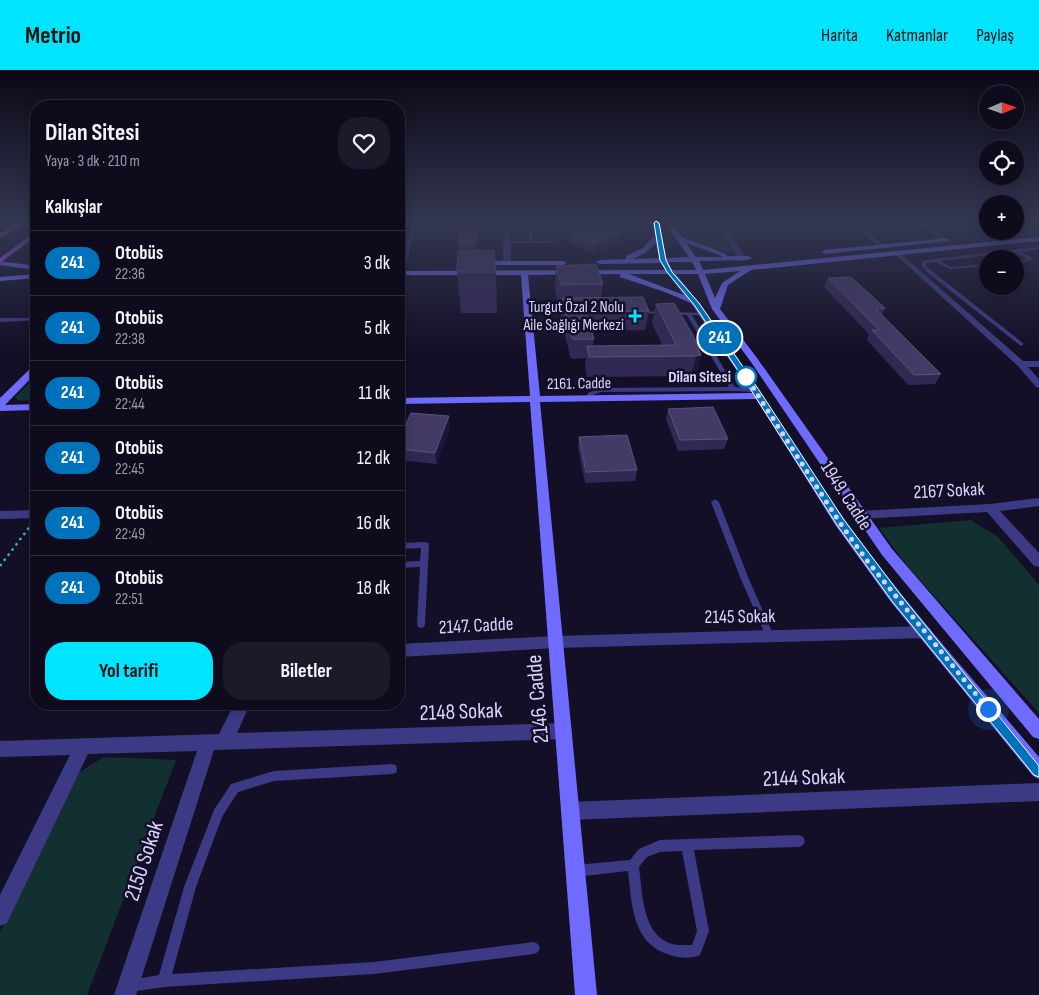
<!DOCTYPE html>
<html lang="tr">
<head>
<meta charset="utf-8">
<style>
	:root { --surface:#0e0b1c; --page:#1c1929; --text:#f1f3f6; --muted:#9b9ba3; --line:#2e2b3b; --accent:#00e5ff }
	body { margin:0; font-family:"Sofia Sans Condensed",sans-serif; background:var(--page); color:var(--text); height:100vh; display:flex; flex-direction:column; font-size:19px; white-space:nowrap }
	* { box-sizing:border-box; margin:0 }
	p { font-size:16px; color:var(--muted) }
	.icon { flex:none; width:28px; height:28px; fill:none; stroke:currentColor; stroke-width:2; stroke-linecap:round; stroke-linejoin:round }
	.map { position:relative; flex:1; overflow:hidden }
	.drawer { position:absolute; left:30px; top:30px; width:375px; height:610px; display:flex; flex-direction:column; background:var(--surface); border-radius:20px; box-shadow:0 2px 12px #0003,0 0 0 1px var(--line) }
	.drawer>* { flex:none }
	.badge { padding:0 10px; border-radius:16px; font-size:18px; line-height:32px }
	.needle { width:32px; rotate:88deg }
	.fabs { position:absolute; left:979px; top:15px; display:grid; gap:10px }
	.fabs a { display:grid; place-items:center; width:45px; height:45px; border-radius:50%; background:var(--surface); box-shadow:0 2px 12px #0003,0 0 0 1px var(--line); font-size:25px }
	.you { position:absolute; width:25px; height:25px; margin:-12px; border:4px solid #fff; border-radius:50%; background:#1a73e8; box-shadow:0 0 0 8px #1a73e833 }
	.map>.badge { position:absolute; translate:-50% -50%; box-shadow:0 0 0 2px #fff }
	h2 { padding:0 15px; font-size:19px; line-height:45px }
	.round { display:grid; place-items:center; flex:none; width:52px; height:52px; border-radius:20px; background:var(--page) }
	.overview { display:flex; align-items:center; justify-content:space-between; height:85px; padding:0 15px }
	h1 { font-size:24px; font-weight:700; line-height:38px }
	.button { display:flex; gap:10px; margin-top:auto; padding:10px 15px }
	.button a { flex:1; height:58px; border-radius:20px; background:var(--accent); color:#111; font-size:20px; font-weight:700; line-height:58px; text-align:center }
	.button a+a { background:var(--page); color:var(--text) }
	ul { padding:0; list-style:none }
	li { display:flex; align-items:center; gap:15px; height:65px; padding:0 15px; border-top:1px solid var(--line) }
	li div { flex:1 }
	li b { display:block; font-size:19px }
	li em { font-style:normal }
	li .badge { min-width:55px; font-weight:700; text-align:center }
	header { display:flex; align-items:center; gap:30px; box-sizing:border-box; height:70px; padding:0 25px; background:var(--accent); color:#111 }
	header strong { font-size:24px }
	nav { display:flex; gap:28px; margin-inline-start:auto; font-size:18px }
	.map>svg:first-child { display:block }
	.green { fill:#12302f }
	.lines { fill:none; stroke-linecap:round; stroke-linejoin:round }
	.path { stroke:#2fb8b0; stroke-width:2.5; stroke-dasharray:2.5 4; stroke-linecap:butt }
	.lane { fill:#3d3a85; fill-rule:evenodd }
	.street { fill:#3d3a85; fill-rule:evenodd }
	.secondary { fill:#6f6bff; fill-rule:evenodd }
	.primary { fill:#c25bff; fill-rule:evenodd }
	.wall { fill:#312854 }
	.shaded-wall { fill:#1d163a }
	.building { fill:#433a66; stroke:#5a527e }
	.line { fill:#0072bc; stroke:#fff }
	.walk { stroke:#d9d4ff; stroke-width:5; stroke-dasharray:0 9 }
	.poi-dot { fill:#00e5ff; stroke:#130f26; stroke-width:2 }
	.stop-dot { fill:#fff; stroke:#0072bc; stroke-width:2.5 }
	.labels { text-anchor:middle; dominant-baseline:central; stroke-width:5; stroke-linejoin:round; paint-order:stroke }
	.far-poi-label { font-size:16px; fill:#d9d4ff; stroke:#130f26; text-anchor:end }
	.far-stop-label { font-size:16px; font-weight:bold; fill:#d9d4ff; stroke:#130f26; text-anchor:end }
	.far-street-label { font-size:16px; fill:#d9d4ff; stroke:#130f26 }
	.street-label { font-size:19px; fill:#d9d4ff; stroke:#130f26 }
	.near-street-label { font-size:22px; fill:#d9d4ff; stroke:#130f26 }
</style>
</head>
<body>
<header>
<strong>Metrio</strong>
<nav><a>Harita</a><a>Katmanlar</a><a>Paylaş</a></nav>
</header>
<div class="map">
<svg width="1039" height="925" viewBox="0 0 1039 925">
	<rect width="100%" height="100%" fill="#130f26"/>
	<g class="green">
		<path d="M674,153h40l19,31c-23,-5 -47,-10 -59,-31z"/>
		<path d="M36,306v24l-17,1 -4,-4z"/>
		<path d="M971,450l27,17 41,48v128l-130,-145 -30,-40z"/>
		<path d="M104,687l72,3 -89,235h-87v-63l76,-158z"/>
	</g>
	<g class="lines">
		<path class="path" d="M0,496l31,-41"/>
		<g class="lane">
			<path d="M412,153h4l-10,42 -2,1 -2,-1z"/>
			<path d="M474,153h4v11l-3,-1z"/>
			<path d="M552,153h5l-24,7 -1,11h16l31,-7 2,1 -33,8h-41l-2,-1 2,-1h21l2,-13z"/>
			<path d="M1039,177v2l-19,3 11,5v3l-16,3v-2l12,-2 -12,-7 -75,9 11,6 37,-3v2l-38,3 -15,-7 -9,1v3l7,6 90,71v2l-2,1 -92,-72 -7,-8v-5l12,-2z"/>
			<path d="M637,241l69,2v1l-2,1h-12l43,72 20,1 3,2 -3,2 -22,-1 -132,1 -8,3 -2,4h-4l-1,-1 2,-5 12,-5 129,-1 -42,-72 -48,-2 -2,-1z"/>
			<path d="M0,248h36v2l-36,2z"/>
			<path d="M715,429l4,3 29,75 26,59 -1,3 -3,1 -3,-1 -27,-62 -29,-75z"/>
			<path d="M425,472l3,1 1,2 -4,79 -1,3 -3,1 -3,-1 -1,-3 3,-57 -21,1v-6l21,-1 1,-13 -22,1v-6z"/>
			<path d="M392,694l4,1 1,4 -1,4 -4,1 -118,7 -36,11 -16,25 -26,70 -24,87 202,-12 160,-20 4,2 2,4 -2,4 -4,2 -160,20 -210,13 -34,5 -5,-1 -1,-5 1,-5 5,-1 29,-5 25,-88 30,-77 17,-26 43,-13z"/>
			<path d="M799,765l4,2 2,4 -2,4 -4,2 -105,3 15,81 -9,24c-8,4 -21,3 -30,0 -38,-11 -38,-50 -42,-84l-52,6 -4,-2 -2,-4 2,-4 4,-2 54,-5 9,-11 21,-9zM682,781l15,80 -5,14c-9,0 -19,1 -27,-4 -23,-12 -23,-52 -26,-74l8,-10 13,-5z"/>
		</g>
		<g class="street">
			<path d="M504,153h6l1,40 -4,2 -4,-2z"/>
			<path d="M717,153h6l23,36 -1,2h-6z"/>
			<path d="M852,153h6l25,22v2h-4z"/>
			<path d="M919,153h7l23,18 -5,1z"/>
			<path d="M896,183h4l123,108h16v6h-11l11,12v9l-3,-1 -18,-21 -122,-111z"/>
			<path d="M1039,428v8l-39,5 39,42v14l-5,-1 -47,-54 -127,7 -6,-4 6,-4 130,-7z"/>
			<path d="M36,440v8l-36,1v-8z"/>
			<path d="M925,556l5,2 2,4 -2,4 -5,2 -369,10 -157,9v-13l157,-8z"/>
			<path d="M234,634h16l-13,29 327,-10 6,2 2,6 -2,6 -6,2 -350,11 -78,245h-22l83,-244 -109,3 -81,169 -7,3v-31l70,-140 -70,2v-16l219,-7z"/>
			<path d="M1039,713v18l-469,19 -6,-3 -3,-6 3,-6 6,-3z"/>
		</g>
		<g class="secondary">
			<path d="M653,153h6l7,35 23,-1 -24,-34h6l11,14 44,17 1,2h21l4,2 -4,2 -49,1 4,9 336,-33v4l-288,29 -23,15 -8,24 37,49 135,191 147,170v20l-6,-2 -151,-182 -131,-193 -39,-53 -14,-35h-22c63,78 111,165 169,246 59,83 128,159 194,237v22l-6,-3 -142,-174 -55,-76 -80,-127 -216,3 57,593h-22l-45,-593 -131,2v-6l131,-2 -9,-121h-122v-4l266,-1 -4,-7 -61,1 -4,-2 4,-2 26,-1v-3l17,-8 12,-13zM656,173l3,15 -26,1 12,-6zM686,173l36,13v1h-26zM668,192h24l4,8h-24zM740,201l-18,12 -7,15 -10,-24zM620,204v3l45,15 26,11 61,90 -212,3 -12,-121zM629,204h39l16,21z"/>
			<path d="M947,168l3,2 -1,1 -124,13 -4,-2 4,-2z"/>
			<path d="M0,191l36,5v4l-36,-5z"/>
			<path d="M477,191h86l4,2 -4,2h-86z"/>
			<path d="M36,204v4l-36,3v-4z"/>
			<path d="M36,295v8l-31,32 31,-1v6l-36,1v-13l33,-32z"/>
		</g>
		<g class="primary">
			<path d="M18,153h7l-25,15v-5z"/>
			<path d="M36,161v5l-36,27v-5z"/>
		</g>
	</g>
	<g class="wall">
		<path d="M476,157v23l20,22 1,41h-36l-4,-41 3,-21 -1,-7z"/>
		<path d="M620,163l-1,9 -25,11 -25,-10 1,-9z"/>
		<path d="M399,185l8,33 -5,13 -3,1z"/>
		<path d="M556,196l47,18 -2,14 48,13 -4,19 -53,1 2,8 -1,7 69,-1 -10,-22 4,-19 45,51 -5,20 -5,1 -104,1 -2,-11 1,-8 -14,1 -2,-3 -9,-39v-6h-1l-5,-20z"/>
		<path d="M828,208l57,30 -3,7 59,59 -6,10 -27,1 -41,-45 2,-6 -45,-47z"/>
		<path d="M668,339l60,30 -4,10 -46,2 -12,-32z"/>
		<path d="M450,357l-13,37 -38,-4v-20z"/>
		<path d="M579,367l58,33 -2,11 -50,2 -7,-36z"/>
	</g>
	<g class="shaded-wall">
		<path d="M476,157l1,9 -1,17z"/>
		<path d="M620,163l-1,9 -25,11v-9z"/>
		<path d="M403,185l4,33 -5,13 -3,-22v-15z"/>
		<path d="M701,285l-5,20 -5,1 5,-20z"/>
		<path d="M449,346l1,11 -13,37 -2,-11z"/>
	</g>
	<g class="building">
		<path d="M596,154l24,9 -26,11 -24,-10z"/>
		<path d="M476,157v17h-17l2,-16z"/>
		<path d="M494,180l2,22h-39l1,-21z"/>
		<path d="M399,185h4l-4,9z"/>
		<path d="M596,194l7,20 -42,1 -5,-19z"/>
		<path d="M851,207l34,31 -9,1 65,65 -27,1 -42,-45h7l-51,-52z"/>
		<path d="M643,227l6,14 -64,1 9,27h-21l-2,-2 -9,-39z"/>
		<path d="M674,233l19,32 8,20 -5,1 -107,1 -2,-11 89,-1 -20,-41z"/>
		<path d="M713,337l15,32 -48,1 -12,-31z"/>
		<path d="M411,343l38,3 -14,37 -36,-4v-9z"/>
		<path d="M627,365l10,35 -51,2 -7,-35z"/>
	</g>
	<linearGradient id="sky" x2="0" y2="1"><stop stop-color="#0a0815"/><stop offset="0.54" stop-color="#333752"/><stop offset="1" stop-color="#333752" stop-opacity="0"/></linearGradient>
	<rect width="1039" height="282" fill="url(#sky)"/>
	<path class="line" d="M656,151l3,2 7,37 6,12 27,31 60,87 85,130 56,74 139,172v11l-5,-2 -142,-174 -55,-76 -86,-135 -56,-84 -28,-34 -7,-12 -6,-37z"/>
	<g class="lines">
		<path class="walk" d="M746,307l-1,-2 95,148 28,39 120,147"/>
	</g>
	<path class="poi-dot" d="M632.5 238.5h5v5h5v5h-5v5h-5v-5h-5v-5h5z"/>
	<circle class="stop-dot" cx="746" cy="307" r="10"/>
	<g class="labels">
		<g class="far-poi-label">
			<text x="624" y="237">Turgut Özal 2 Nolu<tspan x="624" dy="18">Aile Sağlığı Merkezi</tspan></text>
		</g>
		<g class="far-stop-label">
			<text x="731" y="307">Dilan Sitesi</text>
		</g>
		<g class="far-street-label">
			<text transform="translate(579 314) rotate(-1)">2161. Cadde</text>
		</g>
		<g class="street-label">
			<text transform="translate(949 421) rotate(-3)">2167 Sokak</text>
			<text transform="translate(846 426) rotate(57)">1949. Cadde</text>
			<text transform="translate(740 547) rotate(-1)">2145 Sokak</text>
			<text transform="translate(476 556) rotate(-3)">2147. Cadde</text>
		</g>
		<g class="near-street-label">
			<text transform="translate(538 629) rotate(-95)">2146. Cadde</text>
			<text transform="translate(461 642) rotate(-2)">2148 Sokak</text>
			<text transform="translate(804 708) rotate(-2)">2144 Sokak</text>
			<text transform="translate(144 791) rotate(-72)">2150 Sokak</text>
		</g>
	</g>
</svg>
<div class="fabs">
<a><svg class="needle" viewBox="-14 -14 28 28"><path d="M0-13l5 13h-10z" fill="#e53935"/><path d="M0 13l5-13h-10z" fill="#9b9ba3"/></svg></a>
<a><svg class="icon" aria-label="locate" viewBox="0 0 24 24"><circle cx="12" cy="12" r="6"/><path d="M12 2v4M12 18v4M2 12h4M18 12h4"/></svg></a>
<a>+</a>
<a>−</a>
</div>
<div class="you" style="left:988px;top:639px"></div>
<b class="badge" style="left:720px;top:268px;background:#0072bc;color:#fff">241</b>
<section class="drawer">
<div class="overview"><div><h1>Dilan Sitesi</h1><p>Yaya · 3 dk · 210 m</p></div><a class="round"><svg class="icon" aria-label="heart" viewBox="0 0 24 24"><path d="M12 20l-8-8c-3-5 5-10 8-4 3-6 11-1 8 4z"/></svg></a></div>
<h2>Kalkışlar</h2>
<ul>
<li><span class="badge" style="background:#0072bc;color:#fff">241</span><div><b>Otobüs</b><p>22:36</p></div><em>3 dk</em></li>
<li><span class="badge" style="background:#0072bc;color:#fff">241</span><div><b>Otobüs</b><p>22:38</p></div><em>5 dk</em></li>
<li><span class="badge" style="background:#0072bc;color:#fff">241</span><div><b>Otobüs</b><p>22:44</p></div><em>11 dk</em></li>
<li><span class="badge" style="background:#0072bc;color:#fff">241</span><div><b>Otobüs</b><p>22:45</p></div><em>12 dk</em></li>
<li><span class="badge" style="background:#0072bc;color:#fff">241</span><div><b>Otobüs</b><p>22:49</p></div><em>16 dk</em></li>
<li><span class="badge" style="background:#0072bc;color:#fff">241</span><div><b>Otobüs</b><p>22:51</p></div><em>18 dk</em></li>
</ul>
<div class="button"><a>Yol tarifi</a><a>Biletler</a></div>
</section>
</div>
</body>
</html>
